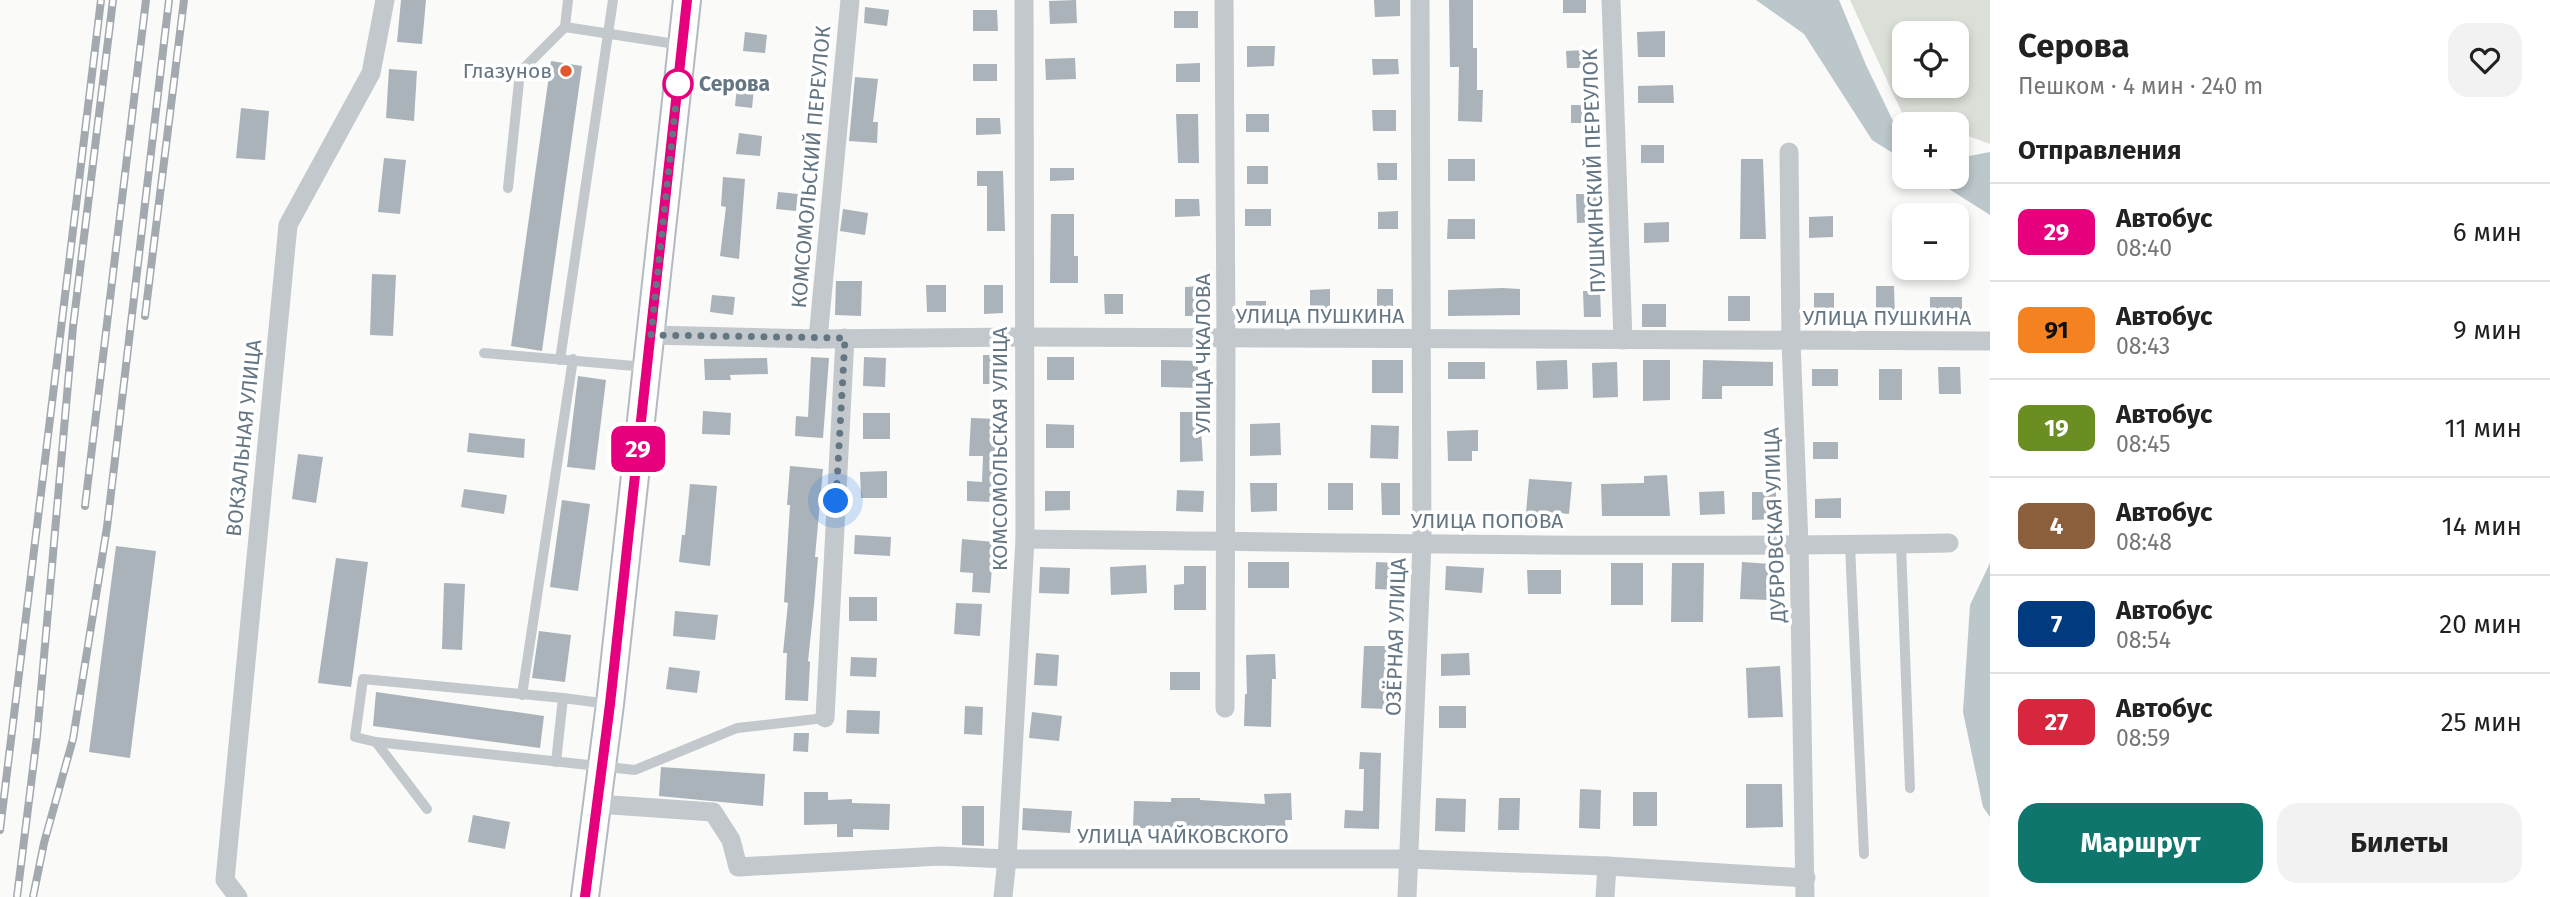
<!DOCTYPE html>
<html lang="ru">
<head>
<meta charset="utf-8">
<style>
	:root { --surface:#fff; --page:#f2f2f2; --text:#222; --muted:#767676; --line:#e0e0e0; --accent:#0f766e }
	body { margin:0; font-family:"Fira Sans",sans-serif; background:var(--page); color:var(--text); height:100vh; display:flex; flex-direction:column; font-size:26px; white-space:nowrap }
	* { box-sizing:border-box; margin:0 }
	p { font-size:23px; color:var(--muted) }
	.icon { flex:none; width:38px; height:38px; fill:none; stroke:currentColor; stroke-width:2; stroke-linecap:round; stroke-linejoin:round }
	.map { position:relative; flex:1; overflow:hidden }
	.details { display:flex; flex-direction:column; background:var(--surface); width:560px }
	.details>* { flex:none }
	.badge { padding:0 14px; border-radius:10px; font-size:24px; line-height:46px }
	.fabs { position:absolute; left:1892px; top:21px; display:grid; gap:14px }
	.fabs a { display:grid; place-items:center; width:77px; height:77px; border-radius:14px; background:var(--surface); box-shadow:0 4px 10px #0003; font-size:35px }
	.you { position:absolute; width:35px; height:35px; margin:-18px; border:5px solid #fff; border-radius:50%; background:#1a73e8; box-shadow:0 0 0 10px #1a73e833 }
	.map>.badge { position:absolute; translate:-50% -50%; box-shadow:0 0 0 4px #fff }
	h2 { padding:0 28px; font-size:26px; line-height:63px }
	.round { display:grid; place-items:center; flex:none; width:74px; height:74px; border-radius:21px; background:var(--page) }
	.summary { display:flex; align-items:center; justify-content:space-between; height:119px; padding:0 28px }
	h1 { font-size:33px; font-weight:700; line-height:52px }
	.primary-button { display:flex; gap:14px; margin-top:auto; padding:14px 28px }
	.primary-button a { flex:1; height:80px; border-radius:21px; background:var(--accent); color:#fff; font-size:28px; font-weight:700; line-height:80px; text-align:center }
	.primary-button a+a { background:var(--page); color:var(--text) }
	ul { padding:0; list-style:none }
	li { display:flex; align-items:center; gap:21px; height:98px; padding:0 28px; border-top:2px solid var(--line) }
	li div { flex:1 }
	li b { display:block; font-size:26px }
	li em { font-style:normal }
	li .badge { min-width:77px; font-weight:700; text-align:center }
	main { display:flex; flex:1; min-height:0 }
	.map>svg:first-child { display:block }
	.green { fill:#dadfd7; fill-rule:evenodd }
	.water { fill:#bbc7cb }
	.building { fill:#aab3b9 }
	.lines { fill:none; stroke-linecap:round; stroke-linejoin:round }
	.secondary-casing { stroke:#b3babf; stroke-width:30 }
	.lane { stroke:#c3c8cc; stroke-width:10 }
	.street { stroke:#c3c8cc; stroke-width:19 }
	.secondary { stroke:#fff; stroke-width:26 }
	.rail-casing { stroke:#a2aab0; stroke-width:8 }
	.rail { stroke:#fff; stroke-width:5; stroke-dasharray:16; stroke-linecap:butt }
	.line-casing { stroke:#fff; stroke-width:16 }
	.line { stroke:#e6007e; stroke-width:10 }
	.walk { stroke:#657683; stroke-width:7; stroke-dasharray:0 12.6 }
	.poi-dot { fill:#e4572e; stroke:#fff; stroke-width:2.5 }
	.stop-dot { fill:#fff; stroke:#e6007e; stroke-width:3.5 }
	.labels { text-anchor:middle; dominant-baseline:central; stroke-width:7; stroke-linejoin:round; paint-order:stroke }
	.poi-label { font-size:21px; fill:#657683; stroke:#fff; text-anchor:end }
	.stop-label { font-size:21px; font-weight:bold; fill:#657683; stroke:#fff; text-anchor:start }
	.street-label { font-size:21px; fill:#657683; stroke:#fff }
</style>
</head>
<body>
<main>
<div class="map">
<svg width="1990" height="897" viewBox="0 0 1990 897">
	<rect width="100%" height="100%" fill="#fafaf8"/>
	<path class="green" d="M1850,0h140v144l-33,-12 -1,-8h-22l-32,-11zM1904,33h52v53h-52z"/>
	<g class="water">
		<path d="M1756,0h83l27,65 28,58 10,5v32l-32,-20 -68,-106z"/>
		<path d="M1957,151l12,5 21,-4v63l-60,-38h26z"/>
		<path d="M1990,563v254l-7,-10 -20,-95 7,-107z"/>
	</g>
	<g class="building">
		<path d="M401,0h25l-4,44 -25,-2z"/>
		<path d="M1076,0l1,23 -27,1 -1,-23z"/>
		<path d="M1374,0h26v16l-25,1z"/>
		<path d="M1449,0h24v48h4v42h6l-1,32 -24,-1 1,-54h-9z"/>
		<rect x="1563" y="0" width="23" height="13"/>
		<path d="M865,7l24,3 -2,16 -23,-3z"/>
		<path d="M973,10h24l1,21h-25z"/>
		<rect x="1174" y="11" width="24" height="17"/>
		<path d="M1665,31v26h-27l-1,-25z"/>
		<path d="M745,32l22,3 -2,18 -22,-2z"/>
		<path d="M1247,46h28l-1,20 -27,1z"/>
		<path d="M1585,50v18h-18l-1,-17z"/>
		<path d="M1075,58l1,21 -30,1 -1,-21z"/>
		<path d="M1372,59h26l1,15 -26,1z"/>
		<path d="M551,61l31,5 -40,285 -31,-5z"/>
		<path d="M1200,63v19h-24v-18z"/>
		<rect x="973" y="64" width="24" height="17"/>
		<path d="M389,69l28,2 -3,50 -28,-3z"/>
		<path d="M855,77l23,2 -5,43h5l-1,21 -28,-2z"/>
		<path d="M1673,85l1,18h-36v-17z"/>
		<path d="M737,87l17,2 -2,19 -17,-2z"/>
		<path d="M1571,105h19l1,18h-20z"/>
		<path d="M241,108l28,3 -4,49 -29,-2z"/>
		<path d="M1372,110h24v21h-23z"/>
		<path d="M1176,114h22l1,49h-21z"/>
		<rect x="1246" y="114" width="23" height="18"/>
		<path d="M976,118h24l1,16 -25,1z"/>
		<path d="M739,133l23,3 -2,20 -24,-2z"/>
		<rect x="1641" y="145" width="23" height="18"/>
		<path d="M384,158l22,2 -6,54 -22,-2z"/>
		<rect x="1448" y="159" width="27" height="22"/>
		<path d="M1741,159h22l3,80h-26z"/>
		<path d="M1377,163h20v17h-19z"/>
		<rect x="1247" y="166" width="21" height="18"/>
		<path d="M1050,168h24v12l-24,1z"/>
		<path d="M977,171h26l2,60h-18v-45h-10z"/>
		<path d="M723,177l22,2 -6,80 -19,-3 6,-49 -5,-1z"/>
		<path d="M778,192l20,2 -2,17 -20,-2z"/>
		<path d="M1576,194h23l1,28 -23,1z"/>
		<path d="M1175,199h24l1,17 -25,1z"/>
		<path d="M843,209l25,4 -3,22 -25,-4z"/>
		<rect x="1245" y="209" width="26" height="17"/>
		<path d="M1398,211v18h-20v-17z"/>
		<path d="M1051,214h23v42h4v27h-28z"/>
		<path d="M1833,216v21l-24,1v-21z"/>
		<path d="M1448,219h27v20h-28z"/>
		<path d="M1669,222v20l-25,1v-20z"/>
		<path d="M372,274l24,1 -3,61 -23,-1z"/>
		<path d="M836,281h26l-1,35 -26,-1z"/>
		<path d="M926,285h20v27h-19z"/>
		<path d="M984,285h19v28l-19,1z"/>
		<path d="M1201,286v30h-16v-29z"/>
		<path d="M1876,286h18l1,35h-19z"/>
		<path d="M1503,288l17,1v26l-72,1v-26z"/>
		<path d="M1330,289v25h-20v-24z"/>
		<path d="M1377,289h16v23l-16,1z"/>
		<path d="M1583,291h17l1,26h-17z"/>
		<rect x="1814" y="293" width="20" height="27"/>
		<path d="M1104,294h19v20h-18z"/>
		<path d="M712,295l23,2 -2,18 -23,-3z"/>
		<rect x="1728" y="296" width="22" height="25"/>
		<path d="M1930,297h32v23l-32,1z"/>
		<rect x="1246" y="301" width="20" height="19"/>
		<rect x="1642" y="304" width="24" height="23"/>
		<rect x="983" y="355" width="20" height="29"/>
		<path d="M811,357l18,1 -6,80 -28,-2 1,-20 12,1z"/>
		<path d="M864,357l22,1 -1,29 -22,-1z"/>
		<rect x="1047" y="357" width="27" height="23"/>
		<path d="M767,358l1,16 -38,1 1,5h-26l-1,-21z"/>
		<path d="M1161,360l37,1v27l-37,-1z"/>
		<rect x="1372" y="360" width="31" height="33"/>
		<path d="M1567,360l1,29 -31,1 -1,-29z"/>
		<path d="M1643,360h27v40l-27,1z"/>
		<path d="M1703,360l70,2v24h-51v13h-20z"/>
		<rect x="1448" y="362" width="37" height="17"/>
		<path d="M1617,362l1,35 -25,1 -1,-35z"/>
		<path d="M1938,367h22l1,27h-22z"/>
		<rect x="1812" y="369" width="26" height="17"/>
		<rect x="1879" y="369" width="23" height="31"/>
		<path d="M578,376l28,4 -11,90 -28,-3z"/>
		<path d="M703,411l28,2 -1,22 -28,-1z"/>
		<path d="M1180,412h20l3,49 -23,1z"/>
		<rect x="863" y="413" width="27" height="26"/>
		<path d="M971,418l28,1 -2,64h-4v19l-26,-1v-20l15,1 1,-26h-14z"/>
		<path d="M1280,423l1,32 -31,1v-32z"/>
		<path d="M1046,424l28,1v23h-28z"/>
		<path d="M1371,425l28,1 -1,33 -28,-1z"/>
		<path d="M1478,430v21h-6v10h-24l-1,-30z"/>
		<path d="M469,433l56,6 -1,19 -57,-6z"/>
		<rect x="1813" y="442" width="25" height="17"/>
		<path d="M298,454l25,3 -7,46 -24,-4z"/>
		<path d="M790,466l33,3 -8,88h3l-4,48 -6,56 2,1 -2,39 -23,-1 2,-47h-4l5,-50 -4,-1 6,-97h-3z"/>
		<path d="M887,471v27h-26l-1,-26z"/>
		<path d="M1667,475l3,41h-68l-1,-32 43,-1v-7z"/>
		<path d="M1529,479l43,3 -3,32 -21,-2 -1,13 -22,-1z"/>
		<path d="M1250,483h27v28l-26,1z"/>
		<rect x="1328" y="483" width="25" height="27"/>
		<path d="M1381,483h19v32h-18z"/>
		<path d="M690,484l27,2 -7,80 -31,-4 3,-27h3z"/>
		<path d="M464,489l43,6 -3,19 -43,-7z"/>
		<path d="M1177,490l27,1 -1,21 -27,-1z"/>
		<path d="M1045,491h25v19l-25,1z"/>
		<path d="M1724,491l1,23 -25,1 -1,-23z"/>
		<path d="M1752,492h24v27l-24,1z"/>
		<path d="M1841,498v20h-26v-19z"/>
		<path d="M562,500l28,4 -12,87 -28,-4z"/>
		<path d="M855,535l36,2 -1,19 -36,-2z"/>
		<path d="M962,539l32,3 -4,51 -18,-1 1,-19 -13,-1z"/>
		<path d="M116,546l40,5 -26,207 -41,-6z"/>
		<path d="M336,558l32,4 -17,125 -33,-4z"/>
		<rect x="1248" y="562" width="41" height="26"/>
		<path d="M1376,562l24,1v27l-25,-1z"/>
		<path d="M1742,562l29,2 -2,36 -29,-1z"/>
		<rect x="1611" y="563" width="32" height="42"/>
		<path d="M1672,563h32l-1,59h-32z"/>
		<path d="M1146,565l1,28 -36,2 -1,-28z"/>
		<path d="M1184,566h22v44h-32v-25l10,-1z"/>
		<path d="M1446,566l38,2 -2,25 -37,-3z"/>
		<path d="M1040,567l30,1 -1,26 -30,-1z"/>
		<path d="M1527,570h34v24h-33z"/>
		<path d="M444,583l21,1 -3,66 -20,-1z"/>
		<rect x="849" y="597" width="28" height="24"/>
		<path d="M956,603l26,1 -2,32 -26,-2z"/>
		<path d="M675,611l43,4 -3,25 -42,-4z"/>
		<path d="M539,631l32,4 -6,47 -33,-4z"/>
		<path d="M1364,646h28v21h-5l-1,42 -25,-1z"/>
		<path d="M1036,653l23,2 -2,31 -23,-1z"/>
		<path d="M1469,653l1,22 -29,1v-22z"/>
		<path d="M1275,654l1,25h-4l-1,48 -27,-1 1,-32h2l-1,-39z"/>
		<path d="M851,657l26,1 -1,19 -26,-1z"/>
		<path d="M1780,666l3,51 -35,1 -2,-50z"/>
		<path d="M669,667l31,4 -3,22 -31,-4z"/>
		<rect x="1170" y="672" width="30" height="18"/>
		<path d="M376,692l168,24 -4,32 -167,-22z"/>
		<path d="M965,706l18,1 -1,28 -18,-1z"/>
		<rect x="1439" y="706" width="27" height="22"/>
		<path d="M847,710l33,1 -1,23 -33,-1z"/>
		<path d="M1032,712l30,4 -3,25 -30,-3z"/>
		<path d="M794,733h15l-1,19 -15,-1z"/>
		<path d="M1360,752l21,1 -2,76 -35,-1 1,-18 18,1 1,-42h-5z"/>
		<path d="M661,767l104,7 -2,32 -104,-10z"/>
		<path d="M1746,784h36l1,43 -37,1z"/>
		<path d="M1580,789l21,1 -1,39 -21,-1z"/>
		<path d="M804,792h24v8l24,-1v4l38,1 -1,26 -36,-1v8h-16v-13l-33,1z"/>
		<rect x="1633" y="792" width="24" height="34"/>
		<path d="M1291,793l1,27h-7l1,16h-14v-10h-50v9l-15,-1v-5l-74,-1 1,-27 37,1v-4h29v2l65,4 -1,-10z"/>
		<path d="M1436,798l30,1 -1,33 -30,-1z"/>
		<path d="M1499,798h21l-1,32h-21z"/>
		<path d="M962,806h22v40l-22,-1z"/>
		<path d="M1023,808l49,3 -2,22 -48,-3z"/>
		<path d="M473,815l37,7 -5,27 -37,-7z"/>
	</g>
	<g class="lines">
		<g class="secondary-casing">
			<path id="secondary" d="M585,897l25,-193 77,-704"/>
		</g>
		<g class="lane">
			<path d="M565,27l117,18"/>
			<path d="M508,188l12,-116 45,-45 3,-27"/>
			<path d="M484,353l162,14"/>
			<path d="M560,360l53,-360"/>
			<path d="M1901,544l9,244"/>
			<path d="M1850,545l14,309"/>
			<path d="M522,695l51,-336"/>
			<path d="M376,742l259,28 102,-42 88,-10"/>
			<path d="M556,762l7,-64"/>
			<path d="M427,809l-51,-67 -21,-5 8,-58 200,19 46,6"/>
		</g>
		<g class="street">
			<path d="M1224,0l2,338 -1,370"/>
			<path d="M1611,0l12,340"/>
			<path d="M1789,152l2,189 8,203 6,353"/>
			<path d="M651,335l167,4 206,-2 966,4"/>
			<path d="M818,339l32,-339"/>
			<path d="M1025,539c308,3 616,10 924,4"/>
			<path d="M825,718l20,-380"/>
			<path d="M597,804l116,8 18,28 7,27 202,-11 67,3h403l197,7 199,12"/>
			<path d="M238,897l-13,-17 63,-655 83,-152 14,-73"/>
			<path d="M1003,897l4,-38 18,-320 -1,-539"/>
			<path d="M1407,897l15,-354 -2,-543"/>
			<path d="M1605,897l2,-31"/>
		</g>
		<use href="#secondary" class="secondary"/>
		<g class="rail-casing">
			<g id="rail">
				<path d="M145,316l39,-316"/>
				<path d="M85,506l61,-506"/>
				<path d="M0,830l101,-830"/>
				<path d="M17,897l20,-161 36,-409 40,-327"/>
				<path d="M33,897l11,-54 29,-104 34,-212 62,-527"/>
			</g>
		</g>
		<use href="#rail" class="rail"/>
	</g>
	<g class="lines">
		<g class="line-casing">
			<path id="line" d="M585,897l25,-193 77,-704"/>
		</g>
		<use href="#line" class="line"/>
		<path class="walk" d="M678,84l-27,251 194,3 -9,163"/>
	</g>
	<circle class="poi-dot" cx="566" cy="71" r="7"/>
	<circle class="stop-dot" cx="678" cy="84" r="14"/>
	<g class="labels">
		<g class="poi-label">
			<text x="552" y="71">Глазунов</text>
		</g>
		<g class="stop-label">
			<text x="699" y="84">Серова</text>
		</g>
		<g class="street-label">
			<text transform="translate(811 167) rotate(-85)">КОМСОМОЛЬСКИЙ ПЕРЕУЛОК</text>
			<text transform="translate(1594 171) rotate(-92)">ПУШКИНСКИЙ ПЕРЕУЛОК</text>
			<text x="1320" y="316">УЛИЦА ПУШКИНА</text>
			<text x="1887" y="318">УЛИЦА ПУШКИНА</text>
			<text transform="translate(1203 354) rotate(-90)">УЛИЦА ЧКАЛОВА</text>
			<text transform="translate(244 438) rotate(-84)">ВОКЗАЛЬНАЯ УЛИЦА</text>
			<text transform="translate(1000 449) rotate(-90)">КОМСОМОЛЬСКАЯ УЛИЦА</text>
			<text x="1487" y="521">УЛИЦА ПОПОВА</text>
			<text transform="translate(1775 525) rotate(-92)">ДУБРОВСКАЯ УЛИЦА</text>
			<text transform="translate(1396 637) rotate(-88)">ОЗЁРНАЯ УЛИЦА</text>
			<text x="1183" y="836">УЛИЦА ЧАЙКОВСКОГО</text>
		</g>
	</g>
</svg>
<div class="fabs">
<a><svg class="icon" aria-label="locate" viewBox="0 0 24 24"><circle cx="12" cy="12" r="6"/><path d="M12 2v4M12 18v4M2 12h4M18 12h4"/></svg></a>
<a>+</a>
<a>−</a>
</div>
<div class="you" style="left:836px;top:501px"></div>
<b class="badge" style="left:638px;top:449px;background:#e6007e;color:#fff">29</b>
</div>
<section class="details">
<div class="summary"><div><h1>Серова</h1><p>Пешком · 4 мин · 240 m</p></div><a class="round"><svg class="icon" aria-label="heart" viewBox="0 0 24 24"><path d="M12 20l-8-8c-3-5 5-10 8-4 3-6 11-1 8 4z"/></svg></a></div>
<h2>Отправления</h2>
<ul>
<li><span class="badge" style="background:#e6007e;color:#fff">29</span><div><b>Автобус</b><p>08:40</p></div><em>6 мин</em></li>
<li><span class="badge" style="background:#f58220;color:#111">91</span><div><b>Автобус</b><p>08:43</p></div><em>9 мин</em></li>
<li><span class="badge" style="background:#6b8e23;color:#fff">19</span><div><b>Автобус</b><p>08:45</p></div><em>11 мин</em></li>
<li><span class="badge" style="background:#8b5e3c;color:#fff">4</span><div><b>Автобус</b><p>08:48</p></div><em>14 мин</em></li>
<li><span class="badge" style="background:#003b80;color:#fff">7</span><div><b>Автобус</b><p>08:54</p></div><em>20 мин</em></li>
<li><span class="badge" style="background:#d7263d;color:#fff">27</span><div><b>Автобус</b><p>08:59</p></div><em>25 мин</em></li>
</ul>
<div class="primary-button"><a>Маршрут</a><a>Билеты</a></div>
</section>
</main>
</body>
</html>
